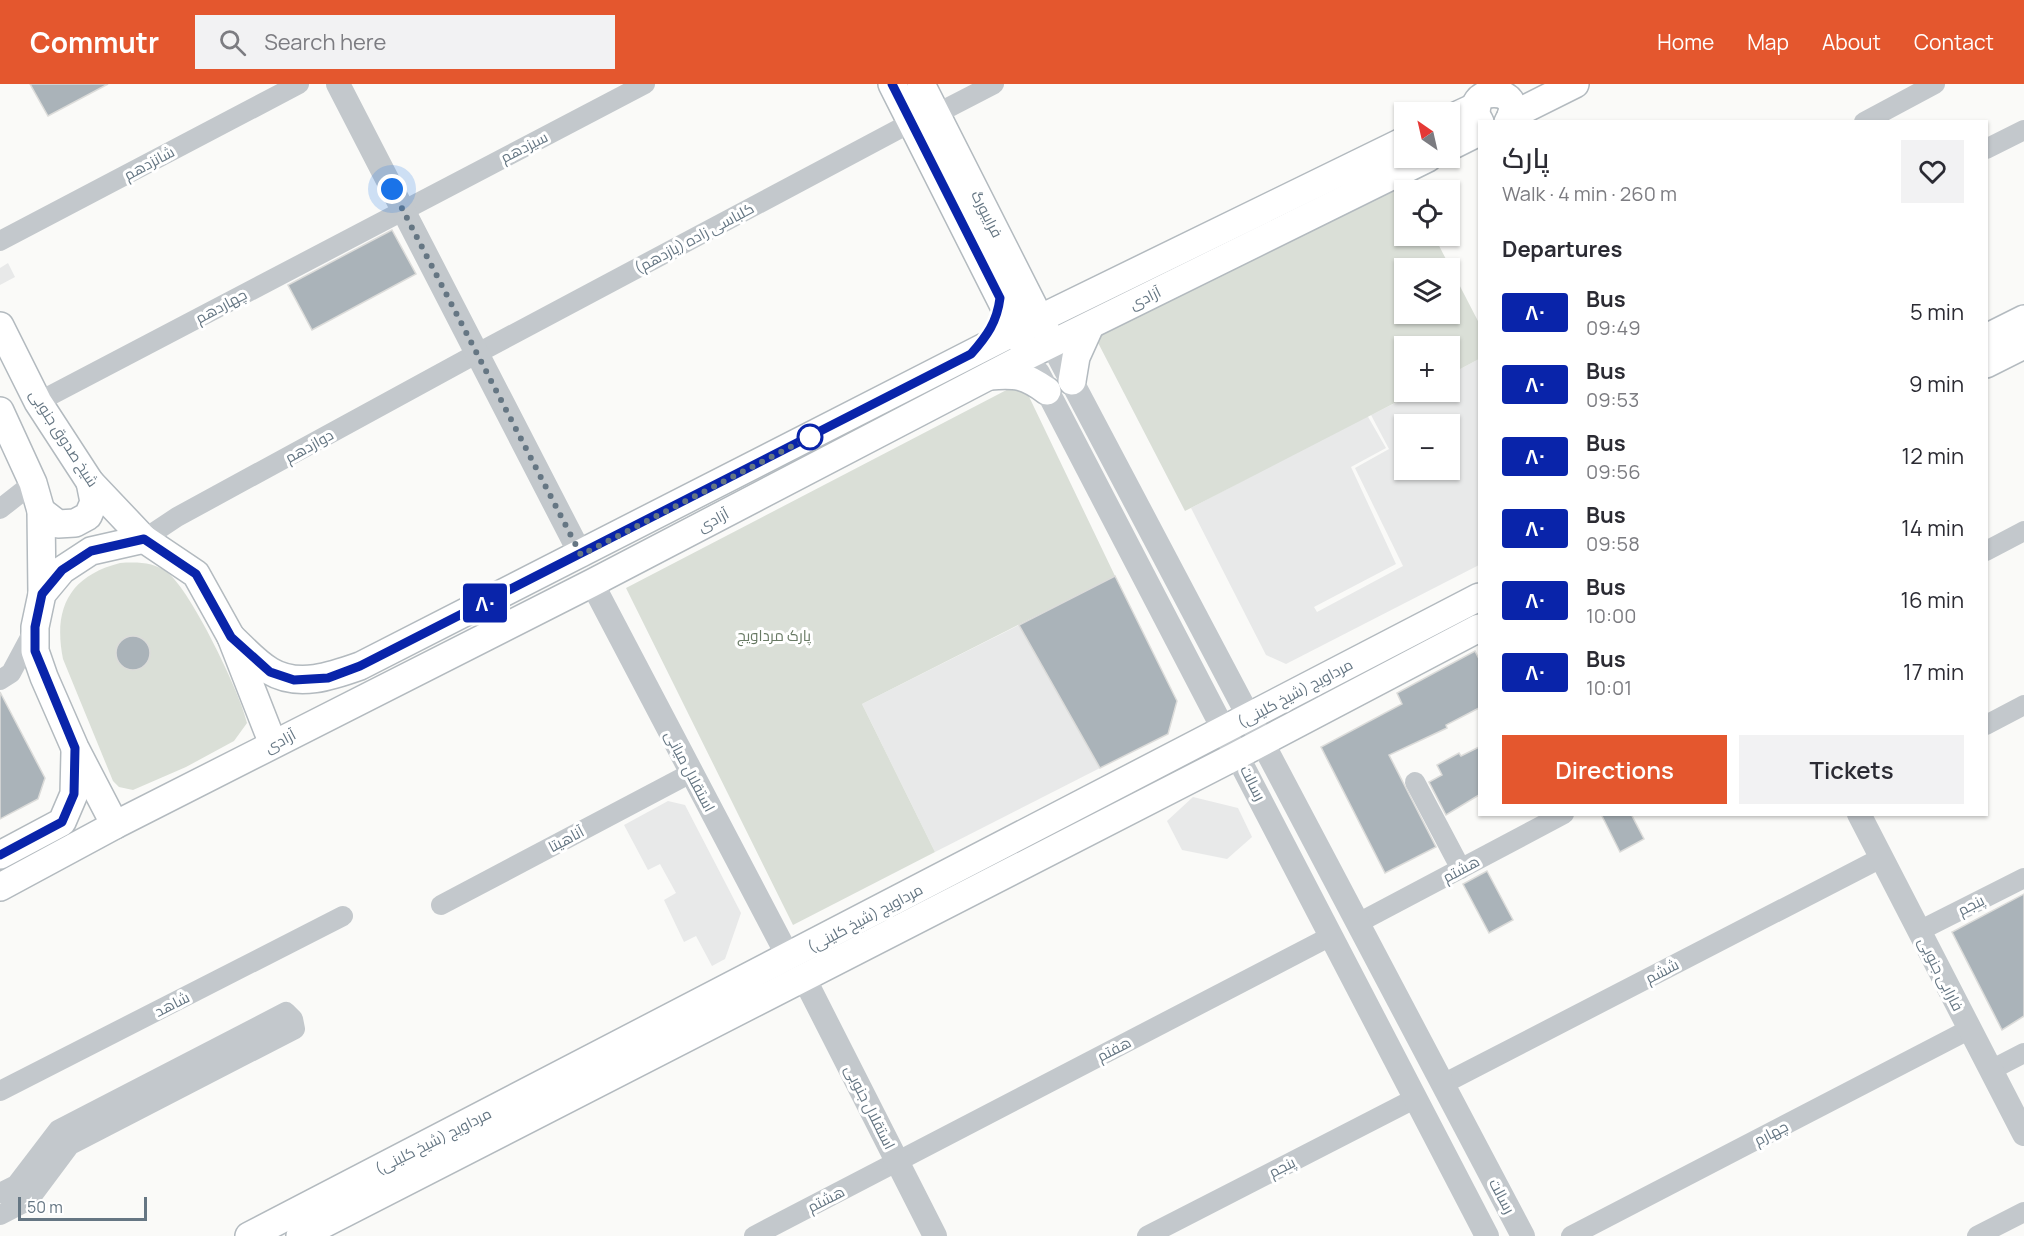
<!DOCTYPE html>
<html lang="en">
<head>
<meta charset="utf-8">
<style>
	:root { --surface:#fff; --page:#f2f2f3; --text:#2b2b33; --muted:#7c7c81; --accent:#e4572e }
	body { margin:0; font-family:Manrope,Cairo,sans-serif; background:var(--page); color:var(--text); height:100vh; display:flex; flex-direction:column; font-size:22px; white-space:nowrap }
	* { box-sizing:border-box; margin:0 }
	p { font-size:20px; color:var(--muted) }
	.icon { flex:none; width:33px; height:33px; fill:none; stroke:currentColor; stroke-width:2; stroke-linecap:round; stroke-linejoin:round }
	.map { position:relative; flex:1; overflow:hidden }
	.drawer { position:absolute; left:1478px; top:36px; width:510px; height:696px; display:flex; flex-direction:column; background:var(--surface); border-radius:0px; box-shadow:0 2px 4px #0004 }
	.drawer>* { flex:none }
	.badge { padding:0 12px; border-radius:4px; font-size:21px; line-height:39px }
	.needle { width:39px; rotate:326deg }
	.fabs { position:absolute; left:1394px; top:18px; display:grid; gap:12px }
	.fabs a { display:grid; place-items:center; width:66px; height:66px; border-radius:0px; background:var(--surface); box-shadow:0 2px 4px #0004; font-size:30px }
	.scale { position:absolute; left:18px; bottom:15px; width:129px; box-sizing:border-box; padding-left:6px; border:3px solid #657683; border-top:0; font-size:16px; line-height:21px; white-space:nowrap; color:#657683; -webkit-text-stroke:4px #fff; paint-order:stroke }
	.you { position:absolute; width:30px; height:30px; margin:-15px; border:4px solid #fff; border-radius:50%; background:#1a73e8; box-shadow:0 0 0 9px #1a73e833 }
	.map>.badge { position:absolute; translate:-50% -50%; box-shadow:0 0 0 3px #fff }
	h2 { padding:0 24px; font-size:22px; line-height:54px }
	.round { display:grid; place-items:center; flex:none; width:63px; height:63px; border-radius:0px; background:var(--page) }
	.summary { display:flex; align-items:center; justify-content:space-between; height:102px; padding:0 24px }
	h1 { font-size:28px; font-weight:600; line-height:45px }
	.button { display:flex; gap:12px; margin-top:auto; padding:12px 24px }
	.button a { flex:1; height:69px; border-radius:0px; background:var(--accent); color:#fff; font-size:24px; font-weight:600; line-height:69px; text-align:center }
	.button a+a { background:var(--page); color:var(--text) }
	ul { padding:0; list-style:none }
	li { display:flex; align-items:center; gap:18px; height:72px; padding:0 24px }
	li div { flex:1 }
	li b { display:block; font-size:22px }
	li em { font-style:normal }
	li .badge { min-width:66px; font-weight:700; text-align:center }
	header { display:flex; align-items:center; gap:36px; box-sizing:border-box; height:84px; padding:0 30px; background:var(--accent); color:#fff }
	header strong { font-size:28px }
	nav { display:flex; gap:33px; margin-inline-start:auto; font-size:21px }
	.search { width:420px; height:54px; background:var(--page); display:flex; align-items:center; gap:15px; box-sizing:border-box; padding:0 21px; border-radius:0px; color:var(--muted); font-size:22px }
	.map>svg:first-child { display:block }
	.built { fill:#e8e9e9; fill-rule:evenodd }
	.green { fill:#dadfd7; fill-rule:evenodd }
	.building { fill:#aab3b9; stroke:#dcdcda; stroke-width:1.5 }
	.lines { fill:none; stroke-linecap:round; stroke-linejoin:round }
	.secondary-casing { stroke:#b3babf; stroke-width:30 }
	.minor { stroke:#c3c8cc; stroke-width:20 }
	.tertiary { stroke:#c3c8cc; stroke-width:24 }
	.secondary { stroke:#fff; stroke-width:27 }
	.line-casing { stroke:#fff; stroke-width:14 }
	.line { stroke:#0924aa; stroke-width:9 }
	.walk { stroke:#657683; stroke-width:6; stroke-dasharray:0 10.8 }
	.stop-dot { fill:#fff; stroke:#0924aa; stroke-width:3 }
	.labels { text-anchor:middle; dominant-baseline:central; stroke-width:6; stroke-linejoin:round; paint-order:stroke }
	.street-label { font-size:15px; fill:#657683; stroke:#fff }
	.park-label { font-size:15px; fill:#687a64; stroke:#fff }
</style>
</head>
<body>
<header>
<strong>Commutr</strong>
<div class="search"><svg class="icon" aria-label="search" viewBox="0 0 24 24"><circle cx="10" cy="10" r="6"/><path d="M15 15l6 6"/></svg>Search here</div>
<nav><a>Home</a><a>Map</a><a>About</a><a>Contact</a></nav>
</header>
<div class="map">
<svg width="2024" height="1152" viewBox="0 0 2024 1152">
	<rect width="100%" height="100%" fill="#fafaf8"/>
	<g class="built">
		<path d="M8,179l7,14 -15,8v-17z"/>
		<path d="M1479,275v206l-193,99 -20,-9 -75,-147 176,-93 19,33 -35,19 45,97 -82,43 3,5 86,-46 -48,-98 34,-19 -18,-34 46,-23h32v-17zM1404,340h45v46h-45z"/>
		<path d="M1019,541l81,143 -165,84 -73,-148z"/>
		<path d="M1193,713l45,11 14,29 -25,22 -45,-9 -15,-29z"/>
		<path d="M668,717l17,4 56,108 -16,46 -13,7 -16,-30 -12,6 -20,-42 12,-7 -16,-29 -12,6 -24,-45z"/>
	</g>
	<g class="green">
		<path d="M1404,92l7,14h-7v46h30l45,87v36l-30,16v-29h-45v46h12l-231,119 -91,-176zM1404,184h45v46h-45z"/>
		<path d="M1022,298l93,194 -253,128 73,148 -142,73 -167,-337z"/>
		<path d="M120,479c18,-1 34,-1 48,10 23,18 73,121 79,150l-13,18 -48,26 -53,23 -14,-3 -6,-6 -50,-122c-10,-50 6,-83 57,-96z"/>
	</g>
	<g class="building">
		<path d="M30,0h78l-60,32z"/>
		<path d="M392,146l24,44 -104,56 -24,-45z"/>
		<path d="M1115,492l62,125 -9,33 -68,34 -81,-143z"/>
		<circle cx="133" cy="569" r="17"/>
		<path d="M1475,567l4,8v49l-33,17 1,3 -58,27 47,92 -51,26 -64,-126 81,-43 -5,-11z"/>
		<path d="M0,608l45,86 -7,21 -38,20z"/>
		<path d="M1479,663v48l-33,20 -17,-33 13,-7 -5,-10 22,-12 2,3z"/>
		<path d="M1601,730h30l13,25 -24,13z"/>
		<path d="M1487,787l26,49 -24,13 -26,-49z"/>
		<path d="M2024,810v122l-22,14 -50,-98z"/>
	</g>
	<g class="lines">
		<g class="secondary-casing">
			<g id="secondary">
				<path d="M892,0l132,262"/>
				<path d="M921,0l127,251"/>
				<path d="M1511,32l64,-32"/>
				<path d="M1449,35l28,-13"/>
				<path d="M1480,38c-23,-38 51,-38 28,0"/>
				<path d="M1449,63l30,-15"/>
				<path d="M0,242l38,76 52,80 54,57"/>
				<path d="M1986,254l38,-19"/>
				<path d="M1986,280l38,-19"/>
				<path d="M990,292c27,-2 35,-1 57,15"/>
				<path d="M1072,297l4,-24 14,-31"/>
				<path d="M0,327l33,72 8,28 1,83"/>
				<path d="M41,427l17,13 17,-1 13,-7 6,-14 -4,-20"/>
				<path d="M231,553c12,11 25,26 39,34 28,17 62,5 90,-5l679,-347 365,-178"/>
				<path d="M115,741l-40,-77 -31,-71 -9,-26v-24l7,-33 20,-24 29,-19 53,-12 52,35 35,63 42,107"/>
				<path d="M0,771l62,-33 12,-28 1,-42"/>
				<path d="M0,803l115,-62 477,-242 435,-227 401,-198"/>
				<path d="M249,1152l1230,-639"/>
				<path d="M300,1152l934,-479 245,-129"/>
			</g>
		</g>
		<g class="minor">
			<path d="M936,30l58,-30"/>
			<path d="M1864,38l71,-38"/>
			<path d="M1986,65l38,-19"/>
			<path d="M0,157l299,-157"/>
			<path d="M38,318l607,-318"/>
			<path d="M0,425l33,-26"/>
			<path d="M144,455l33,-22 299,-163 436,-232"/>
			<path d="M1986,467l38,-20"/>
			<path d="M0,596l11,-7 23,-43"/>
			<path d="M1986,641l38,-20"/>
			<path d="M1415,698l46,87"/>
			<path d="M441,821l250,-132"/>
			<path d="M1358,839l206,-109"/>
			<path d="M1919,847l105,-53"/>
			<path d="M1991,986l33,-17"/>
			<path d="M1443,1000l438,-226"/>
			<path d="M0,1007l343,-175"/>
			<path d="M0,1109l16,-8 42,-55 228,-118 7,7 2,10 -225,116 -41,55 -29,15"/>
			<path d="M754,1152l577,-300"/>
			<path d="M1147,1152l269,-138"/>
			<path d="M1571,1152l399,-207"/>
			<path d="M1977,1152l47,-24"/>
		</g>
		<g class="tertiary">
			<path d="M338,0l243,471"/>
			<path d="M1052,260l471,892"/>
			<path d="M1038,289l449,863"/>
			<path d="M592,499l197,375"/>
			<path d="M1859,730l165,320"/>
			<path d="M804,894l131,258"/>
		</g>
		<use href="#secondary" class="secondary"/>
	</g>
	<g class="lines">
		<g class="line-casing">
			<path id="line" d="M0,771l62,-33 12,-28 1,-46 -40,-97v-24l7,-33 20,-24 29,-19 53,-12 52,35 35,63 39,35 24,8 34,-2 32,-12 611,-312c16,-18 26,-32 29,-56l-108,-214"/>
		</g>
		<use href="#line" class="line"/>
		<path class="walk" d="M392,105l189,366 229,-118"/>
	</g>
	<circle class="stop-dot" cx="810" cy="353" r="12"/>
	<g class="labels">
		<g class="street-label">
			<text transform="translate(524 63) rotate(-27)">سیزدهم</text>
			<text transform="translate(149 79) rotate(-28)">شانزدهم</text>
			<text transform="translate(987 130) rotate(63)">فرایبورگ</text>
			<text transform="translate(694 154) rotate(-28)">کلباسی زاده (یازدهم)</text>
			<text transform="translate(1145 214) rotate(-26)">آزادی</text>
			<text transform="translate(221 222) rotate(-28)">چهاردهم</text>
			<text transform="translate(64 354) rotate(57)">شیخ صدوق جنوبی</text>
			<text transform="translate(309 362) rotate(-29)">دوازدهم</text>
			<text transform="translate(713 436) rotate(-28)">آزادی</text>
			<text transform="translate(1295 609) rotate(-28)">مرداویج (شیخ کلینی)</text>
			<text transform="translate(280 657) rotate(-28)">آزادی</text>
			<text transform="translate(690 687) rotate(62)">استقلال میانی</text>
			<text transform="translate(1253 699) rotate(63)">رسالت</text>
			<text transform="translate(566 755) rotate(-28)">آناهیتا</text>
			<text transform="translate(1461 785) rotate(-28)">هشتم</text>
			<text transform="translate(1971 821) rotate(-27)">پنجم</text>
			<text transform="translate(865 834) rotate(-28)">مرداویج (شیخ کلینی)</text>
			<text transform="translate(1662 887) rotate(-27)">ششم</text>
			<text transform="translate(1941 890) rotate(63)">فارابی جنوبی</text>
			<text transform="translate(172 920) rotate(-27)">شاهد</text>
			<text transform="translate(1114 965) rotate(-27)">هفتم</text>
			<text transform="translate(870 1023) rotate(63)">استقلال جنوبی</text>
			<text transform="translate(1771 1049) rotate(-27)">چهارم</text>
			<text transform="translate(433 1057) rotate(-27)">مرداویج (شیخ کلینی)</text>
			<text transform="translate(1282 1083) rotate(-27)">پنجم</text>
			<text transform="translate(1502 1112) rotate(62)">رسالت</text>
			<text transform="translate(826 1115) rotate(-27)">هشتم</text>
		</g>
		<g class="park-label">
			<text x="774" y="551">پارک مرداویج</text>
		</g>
	</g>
</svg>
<div class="fabs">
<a><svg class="needle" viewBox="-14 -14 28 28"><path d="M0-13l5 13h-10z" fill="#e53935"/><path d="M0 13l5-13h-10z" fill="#7c7c81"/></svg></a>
<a><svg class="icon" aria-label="locate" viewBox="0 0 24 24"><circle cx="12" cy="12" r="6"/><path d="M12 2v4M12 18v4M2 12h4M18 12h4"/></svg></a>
<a><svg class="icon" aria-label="layers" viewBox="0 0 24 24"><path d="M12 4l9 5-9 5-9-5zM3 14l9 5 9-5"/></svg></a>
<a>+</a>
<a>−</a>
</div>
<div class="scale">50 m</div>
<div class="you" style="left:392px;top:105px"></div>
<b class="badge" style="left:485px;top:519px;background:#0924aa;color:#fff">۸۰</b>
<section class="drawer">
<div class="summary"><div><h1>پارک</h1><p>Walk · 4 min · 260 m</p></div><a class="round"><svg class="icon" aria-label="heart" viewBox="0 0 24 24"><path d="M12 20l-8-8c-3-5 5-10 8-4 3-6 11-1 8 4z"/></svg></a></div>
<h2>Departures</h2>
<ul>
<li><span class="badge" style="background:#0924aa;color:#fff">۸۰</span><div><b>Bus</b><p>09:49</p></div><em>5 min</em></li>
<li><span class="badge" style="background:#0924aa;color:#fff">۸۰</span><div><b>Bus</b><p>09:53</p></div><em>9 min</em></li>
<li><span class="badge" style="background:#0924aa;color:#fff">۸۰</span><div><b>Bus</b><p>09:56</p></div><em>12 min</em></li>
<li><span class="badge" style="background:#0924aa;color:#fff">۸۰</span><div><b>Bus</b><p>09:58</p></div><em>14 min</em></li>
<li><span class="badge" style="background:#0924aa;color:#fff">۸۰</span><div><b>Bus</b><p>10:00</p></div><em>16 min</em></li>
<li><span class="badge" style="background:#0924aa;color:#fff">۸۰</span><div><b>Bus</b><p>10:01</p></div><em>17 min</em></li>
</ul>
<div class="button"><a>Directions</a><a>Tickets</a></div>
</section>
</div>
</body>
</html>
